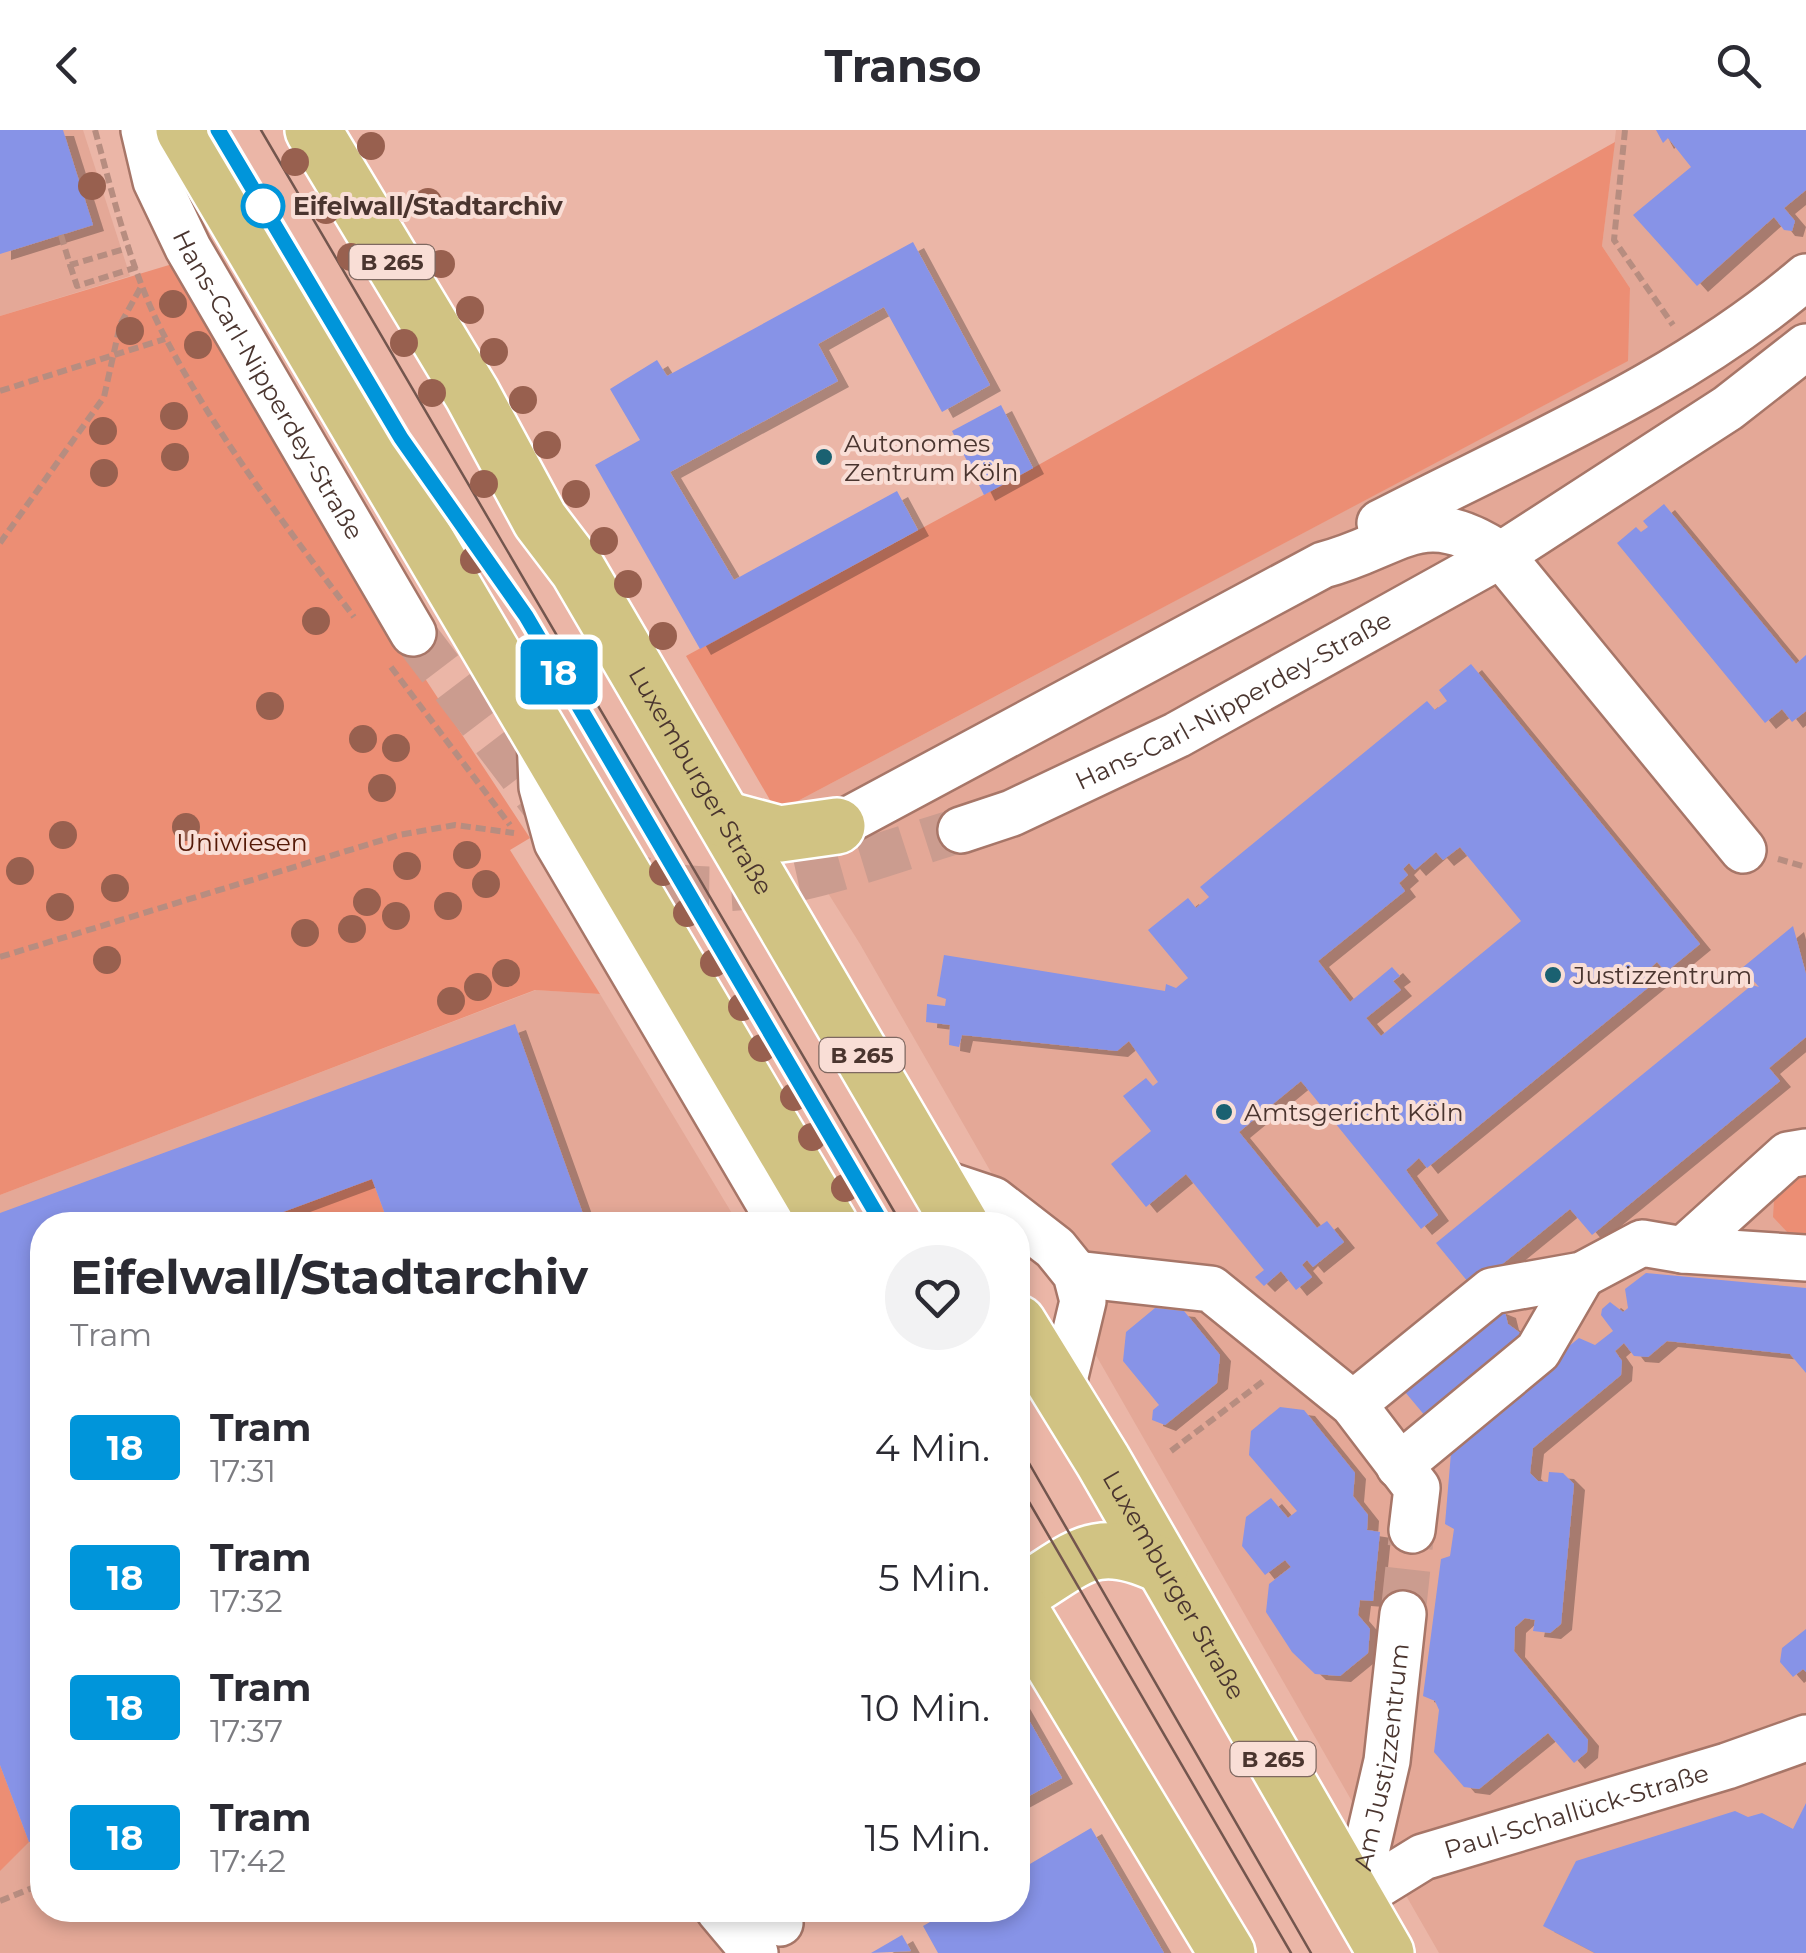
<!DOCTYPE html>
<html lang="de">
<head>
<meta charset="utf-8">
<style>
	:root { --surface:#fff; --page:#f2f2f3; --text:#2b2b33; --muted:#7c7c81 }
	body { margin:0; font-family:Montserrat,sans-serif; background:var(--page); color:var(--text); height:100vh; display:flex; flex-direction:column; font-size:38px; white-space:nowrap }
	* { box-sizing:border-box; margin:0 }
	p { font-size:32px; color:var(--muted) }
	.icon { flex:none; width:55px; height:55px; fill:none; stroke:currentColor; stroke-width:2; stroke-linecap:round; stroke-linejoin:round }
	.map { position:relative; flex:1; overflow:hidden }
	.drawer { position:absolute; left:30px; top:1082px; width:1000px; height:710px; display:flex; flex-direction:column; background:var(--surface); border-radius:40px; box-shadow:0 5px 15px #0003 }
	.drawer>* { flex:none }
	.badge { padding:0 20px; border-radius:8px; font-size:35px; line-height:65px }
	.map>.badge { position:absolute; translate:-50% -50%; box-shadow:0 0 0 5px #fff }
	.round { display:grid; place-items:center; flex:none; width:105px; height:105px; border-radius:52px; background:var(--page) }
	.headline { display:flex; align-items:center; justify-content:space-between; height:170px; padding:0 40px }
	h1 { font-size:48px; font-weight:700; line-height:75px }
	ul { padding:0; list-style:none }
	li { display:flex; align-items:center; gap:30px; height:130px; padding:0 40px }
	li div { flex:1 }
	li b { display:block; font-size:38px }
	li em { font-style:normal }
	li .badge { min-width:110px; font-weight:700; text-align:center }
	header { display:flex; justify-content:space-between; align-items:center; height:130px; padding:0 40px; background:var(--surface); font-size:45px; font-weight:700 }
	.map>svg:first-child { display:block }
	.built { fill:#e4a897 }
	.green { fill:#ec8e74 }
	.building { fill:#8793e7; fill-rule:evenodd; filter:url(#shadow) }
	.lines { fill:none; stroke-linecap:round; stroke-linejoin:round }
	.minor-tunnel { stroke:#cb9c8f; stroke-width:45; stroke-dasharray:45 22; stroke-linecap:butt }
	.minor-casing { stroke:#a77668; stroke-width:50 }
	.major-casing { stroke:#fff; stroke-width:60 }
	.path { stroke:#b78d80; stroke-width:6; stroke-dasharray:10 5; stroke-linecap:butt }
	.minor { stroke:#fff; stroke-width:45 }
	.major { stroke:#d1c383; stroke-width:55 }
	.tram { stroke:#73564e; stroke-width:2.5 }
	.tree { fill:#98604f }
	.line-casing { stroke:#fff; stroke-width:22 }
	.line { stroke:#0095da; stroke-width:15 }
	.stop-dot { fill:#fff; stroke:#0095da; stroke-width:5 }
	.poi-dot { fill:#1a6171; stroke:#f9ded6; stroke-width:4 }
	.labels { text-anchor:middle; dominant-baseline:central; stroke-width:8; stroke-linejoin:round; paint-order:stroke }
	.shield { fill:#f9ded6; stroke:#7e6861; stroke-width:2.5 }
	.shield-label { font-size:22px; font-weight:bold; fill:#4a352f }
	.stop-label { font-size:25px; font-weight:bold; fill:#4a352f; stroke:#f9ded6; text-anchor:start }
	.street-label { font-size:25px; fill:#4a352f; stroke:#f9ded6 }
	.poi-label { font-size:25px; fill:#4a352f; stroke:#f9ded6; text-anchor:start }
	.park-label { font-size:25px; fill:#541907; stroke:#f9ded6 }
</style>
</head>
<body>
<header><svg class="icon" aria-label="back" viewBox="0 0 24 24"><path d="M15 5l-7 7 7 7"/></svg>Transo<svg class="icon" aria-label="search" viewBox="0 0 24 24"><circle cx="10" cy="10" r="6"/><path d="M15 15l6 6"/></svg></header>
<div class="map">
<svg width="1806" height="1823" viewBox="0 0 1806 1823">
	<defs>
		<filter id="shadow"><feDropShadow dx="11" dy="6" stdDeviation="0" flood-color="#0004"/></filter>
	</defs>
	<rect width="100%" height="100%" fill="#ebb6a7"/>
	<g class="built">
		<path d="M0,0h83l47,146 -130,40z"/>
		<path d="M1616,0h190v1823h-367l-579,-1009 -83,-132 850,-451 3,-73 -28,-42z"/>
		<path d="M536,860l64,4 139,231h-697v685h648l32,43h-722v-758z"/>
	</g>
	<g class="green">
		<path d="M1615,12l-13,104 28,42 -2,73 -851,451 -91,-156 347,-188z"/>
		<path d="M179,132l222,380 129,196 -20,12 90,144 -65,-4 -535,205v-879z"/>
		<path d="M1787,1043l19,2v61l-17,-2 -16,-17 2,-33z"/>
		<path d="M372,1049l17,46h-141z"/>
		<path d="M0,1635l29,77 -29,29z"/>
	</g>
	<g class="building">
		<path d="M0,0h63l30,95 -93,29z"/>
		<path d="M1806,0v60l-22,18 11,13 -3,10 -8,-1 -10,-13 -77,69 -64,-71 58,-48 -23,-29 -5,5 -7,-13z"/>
		<path d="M913,112l77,143 -48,27 -58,-105 -66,37 20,37 -168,91 64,108 163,-89 21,39 -218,119 -105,-184 45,-25 -30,-51 47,-29 10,16z"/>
		<path d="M1001,275l32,63 -49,27 -32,-64z"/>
		<path d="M1664,374l132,160 10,-9v56l-14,11 -10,-13 -17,14 -148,-180 19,-16 5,5 7,-5 -5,-6z"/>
		<path d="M1471,534l229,280 -34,28 -9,-10 -10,9 8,11 -228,186 -8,-10 -13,12 32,45 -17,14 -120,-148 -62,51 78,96 10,-7 17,21 -31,25 -6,-7 -5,5 10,12 -16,13 -15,-19 -17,15 -9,-9 9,-7 -78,-96 -40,33 -35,-43 40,-33 -28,-35 23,-18 7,8 5,-4 -29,-41 -12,10 -155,-16 -3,12 -10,-2 1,-20 -24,-3 1,-18 18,2 1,-7 -9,-3 7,-41 221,36 1,-7 10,4 12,-10 -40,-48 40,-32 8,10 13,-11 -9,-10 227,-186 8,9 12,-9 -8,-11zM1460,717l61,74 -140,115 -15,-18 35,-28 -8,-9 7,-5 -8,-9 -42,35 -32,-41 87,-70 -6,-8 9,-8 -5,-6 6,-6 6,7 21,-18 7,8z"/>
		<path d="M1793,796l13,48v63l-37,31 11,13 -188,154 -22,-26 -97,79 -37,-45 316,-258 7,2 -17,-19z"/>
		<path d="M515,894l72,201h-198l-17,-46 -124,46h-206v612l-13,5 -29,-77v-552z"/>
		<path d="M1646,1143l160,15v85l-16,-19 -123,-13 -19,16 -14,-1 -10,-13 -9,8 7,10 -1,14 -88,73 -3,25 8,8 10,1 1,-10 14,1 11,11 -13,140 -11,9 -17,-2 2,-11 -10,-2 -10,9 -1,24 74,89 -1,12 -13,11 -26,-30 -69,56 -15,-2 -30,-35 5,-42 -4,-9 -12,-5 18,-137 9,-3 4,-27 -9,-5 7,-83 127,-103 16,7 18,-14 -12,-16 1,-6 8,-7 13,10 5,-4 -3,-19z"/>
		<path d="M1155,1178l29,3 36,44 -3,28 -52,42 -13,-5 1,-10 6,-5 -36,-44 3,-29z"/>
		<path d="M1495,1178l10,4 3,12 15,11 -97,82 -26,-31z"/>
		<path d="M1280,1277l24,3 51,63 -2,23 15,19 -1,15 13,2 -7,69 -13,-1 -2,15 12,14 -2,24 -28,23 -25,-2 -23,-22 -26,-40 3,-28 22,-17 -6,-7 -20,15 -23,-29 4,-29 25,-19 17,20 9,-7 -48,-56 2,-24z"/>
		<path d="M1806,1499v43l-3,-3 -10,8 -13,-15 2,-14z"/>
		<path d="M1018,1571l44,77 -44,24z"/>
		<path d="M1806,1673v150h-211l-52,-27 33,-65 159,-50 13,6 14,-4 31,16z"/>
		<path d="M1091,1698l73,125h-226l-15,-27 28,-16h67v-39z"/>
		<path d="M902,1805l9,16 -40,2z"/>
	</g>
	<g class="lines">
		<g class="minor-tunnel">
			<path d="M413,503l141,185"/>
			<path d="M603,729c16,8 32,19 49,23 103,25 211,-23 309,-52"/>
			<path d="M1403,1484l9,-84"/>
		</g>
		<g class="minor-casing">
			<g id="minor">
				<path id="s1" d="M144,0l12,51 32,67 225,385"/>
				<path d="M1380,393c145,-75 301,-139 426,-246"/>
				<path d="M540,605l2,52 15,55 225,383"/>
				<path d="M837,696l486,-261c77,-20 98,-64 178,-10l242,295"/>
				<path id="s2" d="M961,700l51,-17 165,-78 324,-180 227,-147 78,-61"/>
				<path d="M936,1051l57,19 62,48 21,26 7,27 -22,92"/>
				<path d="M1683,1120l123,8"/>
				<path d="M1076,1144l135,15 142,115 64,84 -5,42"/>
				<path d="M1353,1274l139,-113 90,-16 60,-32 41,7 105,-95 18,-3"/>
				<path d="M1399,1336l139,-115 44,-76"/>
				<path id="s3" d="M1355,1769l68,-42 304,-91 79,-28"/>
				<path id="s4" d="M1355,1769l32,-138 16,-147"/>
				<path d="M719,1780l36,43"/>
				<path d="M770,1780l10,13"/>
			</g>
		</g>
		<g class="major-casing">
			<g id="major">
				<path d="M184,0l646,1095"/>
				<path id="s5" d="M313,0l159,264 68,126 38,50 383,655"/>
				<path d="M724,689l56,15 57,-8"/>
				<path id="s6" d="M1018,1193l85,138 283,492"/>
				<path d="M1018,1465c60,-35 73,-62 143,-30"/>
				<path d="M1018,1476l209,347"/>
			</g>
		</g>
		<g class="path">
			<path d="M95,0c19,69 37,146 71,209 51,98 122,190 188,278"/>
			<path d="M1625,0l-11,110 59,85"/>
			<path d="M61,105l9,30 61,-18"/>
			<path d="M70,135l7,21 60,-19"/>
			<path d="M0,261l165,-52"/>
			<path d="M0,413l104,-146 16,-72 22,-40"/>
			<path d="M391,537l119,158"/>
			<path d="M1778,729l28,8"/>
			<path d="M0,827l399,-122 56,-10 59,8"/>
			<path d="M1171,1321l95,-72"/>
			<path d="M0,1771l42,-17"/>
		</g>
		<use href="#minor" class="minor"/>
		<use href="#major" class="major"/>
		<g class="tram">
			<path d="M218,0l183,308 125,178 357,609"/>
			<path d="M261,0l641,1095"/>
			<path d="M1018,1314l293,509"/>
			<path d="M1018,1353l273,470"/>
		</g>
	</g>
	<g class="tree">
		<circle cx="371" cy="16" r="14"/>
		<circle cx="295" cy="32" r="14"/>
		<circle cx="92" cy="56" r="14"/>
		<circle cx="428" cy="72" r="14"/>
		<circle cx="326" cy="80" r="14"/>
		<circle cx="351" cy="127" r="14"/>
		<circle cx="441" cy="134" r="14"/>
		<circle cx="173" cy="174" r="14"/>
		<circle cx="470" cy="180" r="14"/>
		<circle cx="130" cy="201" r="14"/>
		<circle cx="404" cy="213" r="14"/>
		<circle cx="198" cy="215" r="14"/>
		<circle cx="494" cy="222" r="14"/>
		<circle cx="432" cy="263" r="14"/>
		<circle cx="523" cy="270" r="14"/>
		<circle cx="174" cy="286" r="14"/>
		<circle cx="103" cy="301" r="14"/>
		<circle cx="547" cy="315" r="14"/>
		<circle cx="175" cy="327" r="14"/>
		<circle cx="104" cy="343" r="14"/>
		<circle cx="484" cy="354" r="14"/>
		<circle cx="576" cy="364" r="14"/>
		<circle cx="604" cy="411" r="14"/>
		<circle cx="474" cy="430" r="14"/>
		<circle cx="628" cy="454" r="14"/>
		<circle cx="316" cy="491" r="14"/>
		<circle cx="663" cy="506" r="14"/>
		<circle cx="270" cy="576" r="14"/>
		<circle cx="363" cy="609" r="14"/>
		<circle cx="396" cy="618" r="14"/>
		<circle cx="382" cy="658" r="14"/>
		<circle cx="186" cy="697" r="14"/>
		<circle cx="63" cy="705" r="14"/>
		<circle cx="467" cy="725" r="14"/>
		<circle cx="407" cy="736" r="14"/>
		<circle cx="20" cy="741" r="14"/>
		<circle cx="663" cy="742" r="14"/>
		<circle cx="486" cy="754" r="14"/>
		<circle cx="115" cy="758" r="14"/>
		<circle cx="367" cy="772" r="14"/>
		<circle cx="448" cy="776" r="14"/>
		<circle cx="60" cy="777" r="14"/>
		<circle cx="687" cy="783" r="14"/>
		<circle cx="396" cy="786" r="14"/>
		<circle cx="352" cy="799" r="14"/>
		<circle cx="305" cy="803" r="14"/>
		<circle cx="107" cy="830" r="14"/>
		<circle cx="714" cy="833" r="14"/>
		<circle cx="506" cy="843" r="14"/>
		<circle cx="478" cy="857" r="14"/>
		<circle cx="451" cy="871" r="14"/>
		<circle cx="742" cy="877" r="14"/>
		<circle cx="762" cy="918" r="14"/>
		<circle cx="794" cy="967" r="14"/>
		<circle cx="812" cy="1007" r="14"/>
		<circle cx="845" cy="1058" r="14"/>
	</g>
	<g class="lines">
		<g class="line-casing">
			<path id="line" d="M218,0l183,308 125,178 357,609"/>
		</g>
		<use href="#line" class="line"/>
	</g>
	<circle class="stop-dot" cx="263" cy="76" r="20"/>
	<g class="poi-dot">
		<circle cx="824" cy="327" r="10"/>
		<circle cx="1553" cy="845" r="10"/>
		<circle cx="1224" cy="982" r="10"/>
	</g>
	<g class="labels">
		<g class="shield">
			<rect x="349.5" y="115" width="85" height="34" rx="8"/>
			<rect x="819.5" y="908" width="85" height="34" rx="8"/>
			<rect x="1230.5" y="1612" width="85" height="34" rx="8"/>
		</g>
		<g class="shield-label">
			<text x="392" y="132">B 265</text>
			<text x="862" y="925">B 265</text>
			<text x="1273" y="1629">B 265</text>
		</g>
		<g class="stop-label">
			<text x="293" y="76">Eifelwall/Stadtarchiv</text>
		</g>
		<g class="street-label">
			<text stroke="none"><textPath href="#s1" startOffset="285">Hans-Carl-Nipperdey-Straße</textPath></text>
			<text stroke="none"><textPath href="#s2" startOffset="302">Hans-Carl-Nipperdey-Straße</textPath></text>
			<text stroke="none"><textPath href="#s5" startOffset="758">Luxemburger Straße</textPath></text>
			<text stroke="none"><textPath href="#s6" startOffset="305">Luxemburger Straße</textPath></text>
			<text stroke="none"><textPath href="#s4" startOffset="145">Am Justizzentrum</textPath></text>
			<text stroke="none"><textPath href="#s3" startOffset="240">Paul-Schallück-Straße</textPath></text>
		</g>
		<g class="poi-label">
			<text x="844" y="313">Autonomes<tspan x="844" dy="29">Zentrum Köln</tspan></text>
			<text x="1573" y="845">Justizzentrum</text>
			<text x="1244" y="982">Amtsgericht Köln</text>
		</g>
		<g class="park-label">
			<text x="242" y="712">Uniwiesen</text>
		</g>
	</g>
</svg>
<b class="badge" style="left:559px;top:542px;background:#0095da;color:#fff">18</b>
<section class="drawer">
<div class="headline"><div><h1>Eifelwall/Stadtarchiv</h1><p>Tram</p></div><a class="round"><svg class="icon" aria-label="heart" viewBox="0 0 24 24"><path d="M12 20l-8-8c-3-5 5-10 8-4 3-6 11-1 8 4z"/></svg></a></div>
<ul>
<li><span class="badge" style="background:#0095da;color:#fff">18</span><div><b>Tram</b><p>17:31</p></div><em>4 Min.</em></li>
<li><span class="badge" style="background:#0095da;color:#fff">18</span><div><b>Tram</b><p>17:32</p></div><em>5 Min.</em></li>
<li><span class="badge" style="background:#0095da;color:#fff">18</span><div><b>Tram</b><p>17:37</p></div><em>10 Min.</em></li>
<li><span class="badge" style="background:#0095da;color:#fff">18</span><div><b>Tram</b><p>17:42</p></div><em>15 Min.</em></li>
</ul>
</section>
</div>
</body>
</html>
